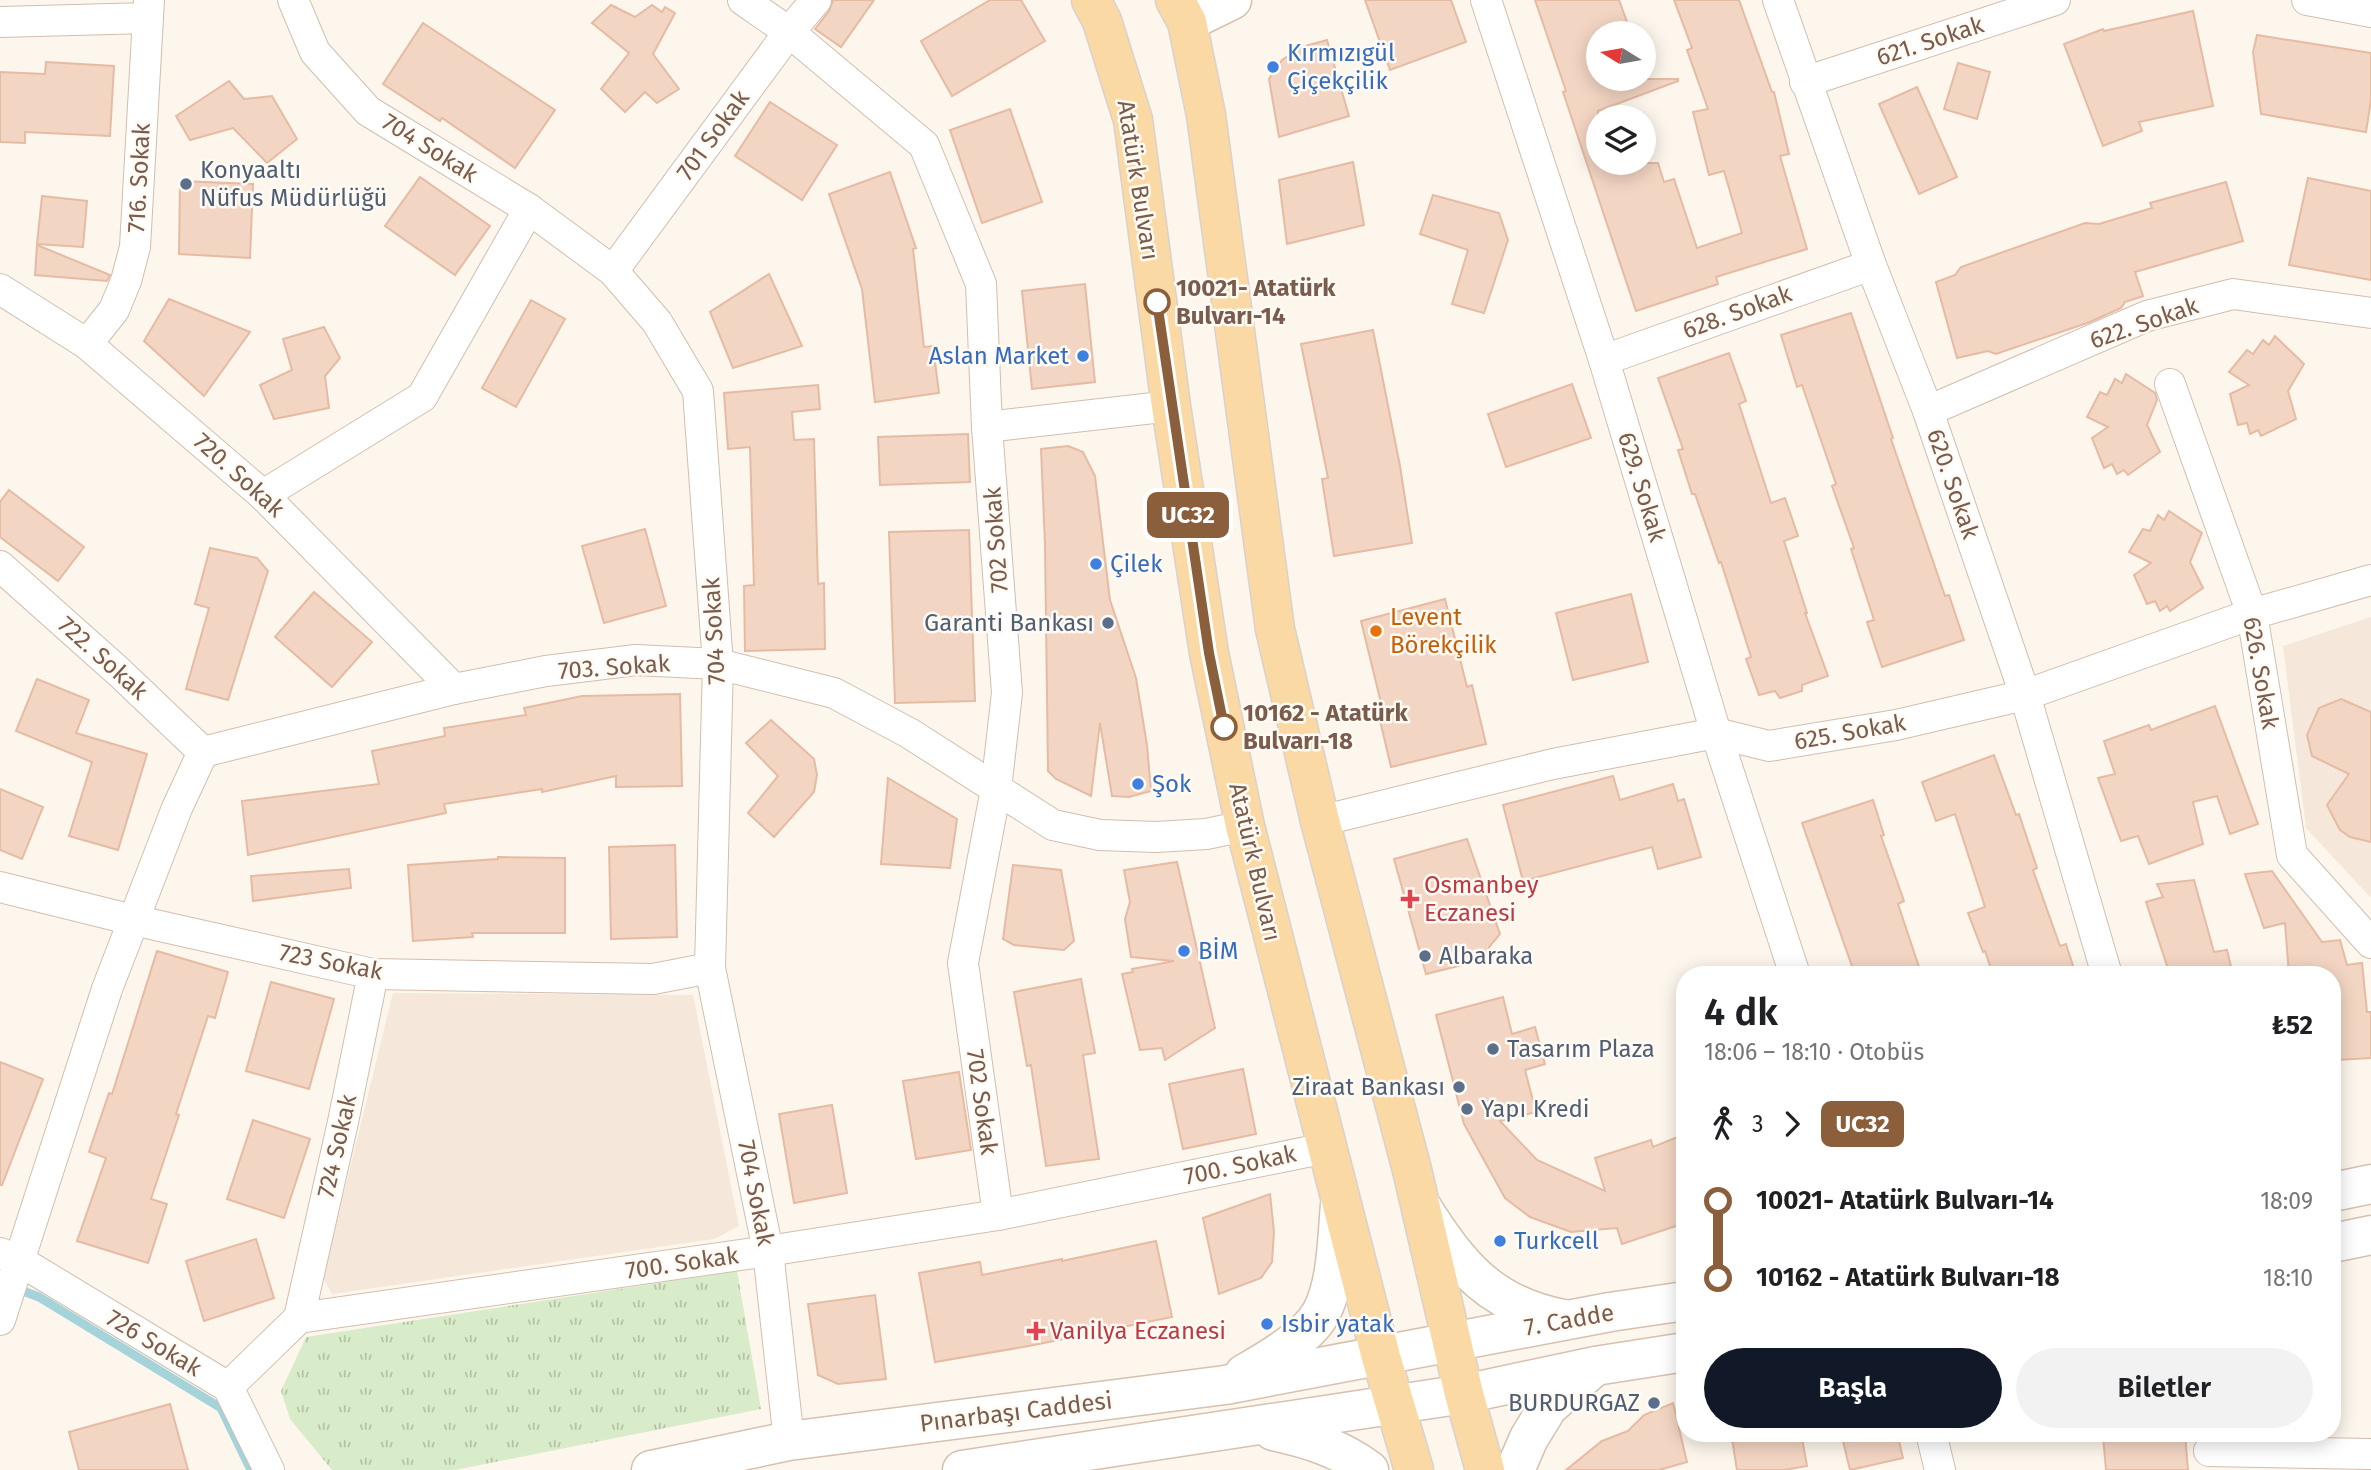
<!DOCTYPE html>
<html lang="tr">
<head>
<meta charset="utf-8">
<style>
	:root { --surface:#fff; --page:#f2f2f2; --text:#202124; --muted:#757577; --accent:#111827 }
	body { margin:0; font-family:"Fira Sans",sans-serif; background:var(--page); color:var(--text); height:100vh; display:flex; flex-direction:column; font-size:26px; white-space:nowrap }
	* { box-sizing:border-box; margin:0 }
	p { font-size:23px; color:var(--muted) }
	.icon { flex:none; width:38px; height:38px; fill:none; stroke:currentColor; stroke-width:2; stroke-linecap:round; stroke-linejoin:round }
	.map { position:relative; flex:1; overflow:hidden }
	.details { position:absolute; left:1676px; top:966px; width:665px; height:476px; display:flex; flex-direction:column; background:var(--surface); border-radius:28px; box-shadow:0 4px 18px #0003 }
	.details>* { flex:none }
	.badge { padding:0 14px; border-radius:10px; font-size:24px; line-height:46px }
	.needle { width:46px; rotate:281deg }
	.controls { position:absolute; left:1586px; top:21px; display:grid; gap:14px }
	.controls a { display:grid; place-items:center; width:70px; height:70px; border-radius:50%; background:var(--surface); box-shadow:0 4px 18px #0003; font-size:35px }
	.map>.badge { position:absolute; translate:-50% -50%; box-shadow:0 0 0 4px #fff }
	.legs { display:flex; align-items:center; gap:10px; height:77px; padding:0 28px; font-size:23px }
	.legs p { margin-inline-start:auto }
	.summary { display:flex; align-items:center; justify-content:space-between; height:119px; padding:0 28px }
	h1 { font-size:38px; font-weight:600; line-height:52px }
	.action { display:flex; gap:14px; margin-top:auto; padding:14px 28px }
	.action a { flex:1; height:80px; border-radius:42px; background:var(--accent); color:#fff; font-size:28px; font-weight:600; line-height:80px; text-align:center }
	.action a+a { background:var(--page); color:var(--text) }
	ul { padding:0 28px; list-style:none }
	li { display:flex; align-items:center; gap:24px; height:77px; font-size:26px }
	li i { display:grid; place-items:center; width:10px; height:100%; margin:0 9px; background:currentColor }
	li i::after { content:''; width:18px; height:18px; margin:-9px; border:5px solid; border-radius:50%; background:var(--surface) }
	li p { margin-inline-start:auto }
	li:first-child i { background:linear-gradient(#0000 50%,currentColor 0) }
	li:last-child i { background:linear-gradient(currentColor 50%,#0000 0) }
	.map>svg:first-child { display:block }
	.residential { fill:#f5e8da }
	.grass { fill:url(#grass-tufts) }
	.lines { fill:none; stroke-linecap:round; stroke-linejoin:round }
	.stream { stroke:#a5d3da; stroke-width:9 }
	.building { fill:#f3d5c3; stroke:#e6bba3; stroke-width:2 }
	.street-casing { stroke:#d1beb0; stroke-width:32 }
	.secondary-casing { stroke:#d6c0b0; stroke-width:41 }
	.primary-casing { stroke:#dad1cd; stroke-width:41 }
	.street { stroke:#fff; stroke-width:30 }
	.secondary { stroke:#fff; stroke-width:38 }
	.primary { stroke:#fbd9a5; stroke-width:38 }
	.line-1-casing { stroke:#fff; stroke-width:16 }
	.line-1 { stroke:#8b5e3c; stroke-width:10 }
	.shop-dot { fill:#3f7fe0; stroke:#fffaf3; stroke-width:2.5 }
	.service-dot { fill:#5c6f8a; stroke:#fffaf3; stroke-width:2.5 }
	.stop-1-dot { fill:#fff; stroke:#8b5e3c; stroke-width:3.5 }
	.food-dot { fill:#e8710a; stroke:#fffaf3; stroke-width:2.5 }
	.health-dot { fill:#e0444e; stroke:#fffaf3; stroke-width:2.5 }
	.labels { text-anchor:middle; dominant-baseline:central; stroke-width:5; stroke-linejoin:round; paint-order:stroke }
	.street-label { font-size:24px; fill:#7a5c4d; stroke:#fffaf3 }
	.shop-label { font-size:24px; fill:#366cbe; stroke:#fffaf3; text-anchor:start }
	.service-label { font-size:24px; fill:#4e5e75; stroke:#fffaf3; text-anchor:start }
	.stop-label { font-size:24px; font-weight:bold; fill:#7a5c4d; stroke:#fffaf3; text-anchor:start }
	.food-label { font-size:24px; fill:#c56008; stroke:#fffaf3; text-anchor:start }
	.health-label { font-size:24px; fill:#be3a42; stroke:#fffaf3; text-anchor:start }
</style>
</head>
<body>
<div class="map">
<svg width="2371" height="1470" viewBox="0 0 2371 1470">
	<defs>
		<pattern id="grass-tufts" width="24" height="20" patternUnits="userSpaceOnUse" patternTransform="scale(1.75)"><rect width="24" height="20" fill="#d8ecc9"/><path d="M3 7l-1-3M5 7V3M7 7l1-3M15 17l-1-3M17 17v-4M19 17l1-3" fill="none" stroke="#b4c2a5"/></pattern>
	</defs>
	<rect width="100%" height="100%" fill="#fdf6ec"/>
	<g class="residential">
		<path d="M2371,617v281l-65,-70 -23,-182z"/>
		<path d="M393,993l300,2 46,231 -25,13 -382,55 -9,-16z"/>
	</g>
	<path class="grass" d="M737,1271l24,138 -306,61h-123l-42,-51 -9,-28 25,-54z"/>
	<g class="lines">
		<path class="stream" d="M15,1288l24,9 182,111 30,62"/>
	</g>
	<g class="building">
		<path d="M833,0h41l-33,47 -26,-18 14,-18z"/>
		<path d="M990,0h31l24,41 -93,55 -31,-55z"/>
		<path d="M1365,0h86l15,42 -76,28z"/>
		<path d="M1535,0h84l12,33h-33v46h80v2l-80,30v52h60l6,19 10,-3 23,69 45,-15 -18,-62 -15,4 -16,-63 15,-3 -21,-59 5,-2 -18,-48h65l33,92h2l15,62 -9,2 27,93 -91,28 2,7 -82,27 -73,-219 3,-1z"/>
		<path d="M611,5l24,12 17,-12 10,7 3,-5 10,6 -22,41 26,35 -22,14 -12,-11 -20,20 -24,-23 28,-36 -37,-30z"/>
		<path d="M2193,11l20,95 -74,16 3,9 -39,15 -39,-102 39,-15 1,2z"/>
		<path d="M423,23l132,87 -40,58 -73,-50 -2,3 -57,-37z"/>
		<path d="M2257,35l114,18v47l-5,32 -105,-18 -8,-62z"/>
		<path d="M1327,40l22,76 -70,21 -10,-58 13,-19 20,-13z"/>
		<path d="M46,62l68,4 -4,70 -85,-4v11l-25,-1v-70l45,2z"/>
		<path d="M1958,63l32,9 -13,47 -33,-10z"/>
		<path d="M229,81l15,18 28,-3 25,43 -30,24 -34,-35 -43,12 -14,-24z"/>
		<path d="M1917,87l40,90 -38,17 -40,-90z"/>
		<path d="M770,102l67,43 -35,55 -67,-44z"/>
		<path d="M1010,109l32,93 -60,21 -32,-93z"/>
		<path d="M1353,162l11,63 -77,19 -8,-64z"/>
		<path d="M890,172l26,76 -3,1 11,98 9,-1 6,47 -64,9 -13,-113 -33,-95z"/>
		<path d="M420,177l70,49 -35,49 -70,-49z"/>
		<path d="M2308,178l63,13v89l-82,-15z"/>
		<path d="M180,181l73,3 -3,74 -71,-4z"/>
		<path d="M2226,182l17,59 -108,31 8,24 -18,6 -4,6 -31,14 -94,32 -8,-3 -31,7 -21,-76 19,-7 6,-8 124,-44 14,1 53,-16 -2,-5z"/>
		<path d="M1433,195l66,18 9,27 -24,73 -32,-9 16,-54 -48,-16z"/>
		<path d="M42,196l45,5 -4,46 -46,-3z"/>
		<path d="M37,245l73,30 -3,6 -72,-6z"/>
		<path d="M769,274l33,72 -69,22 -23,-56z"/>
		<path d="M1085,284l10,98 -63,7 -10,-98z"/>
		<path d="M169,299l81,33 -46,64 -60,-55z"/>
		<path d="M531,300l34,19 -49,88 -34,-19z"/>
		<path d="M1851,313l42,125 -2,1 54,157 4,-1 15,45 -82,27 -15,-45 7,-2 -23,-71 3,-1 -22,-62 4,-2 -34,-99 -5,2 -16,-52z"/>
		<path d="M324,327l16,31 -15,18 4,32 -55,11 -14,-34 32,-15 -9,-31z"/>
		<path d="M1373,330l27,136 12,77 -78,13 -12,-77 6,-1 -27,-134z"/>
		<path d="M2275,336l29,28 -16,27 8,28 -35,17 -3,-6 -8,4 -3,-11 -9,2 -8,-31 19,-9 -20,-13 18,-22 6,4 10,-14 6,5z"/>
		<path d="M1729,353l17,48 -7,3 32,99 14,-5 13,38 -14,5 23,72h-2l23,63 -26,9v6l-22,7 -5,-7 -16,4 -13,-36 5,-2 -30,-95 -2,1 -24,-69h-3l-14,-44 5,-1 -25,-71z"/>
		<path d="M2126,374l29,19 2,7 -10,25 13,27 -32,23 -4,-5 -7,4 -5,-10 -8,4 -12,-30 16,-11 -21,-10 13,-25 7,3 8,-16 7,4z"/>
		<path d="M1572,384l19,54 -85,29 -18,-53z"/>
		<path d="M818,385l2,24 -28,3 2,28 20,-1 4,145 6,-1 1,66 -80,2 -1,-65 10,-1 -4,-138 -22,2 -4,-56z"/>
		<path d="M968,434l2,48 -90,3 -2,-48z"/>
		<path d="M1068,446l15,6 12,24 15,124 26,78 11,67 4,46 -22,6 -17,-1 -12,-73 -9,73 -35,-17 -8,-8 -3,-226 -4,-96z"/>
		<path d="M9,490l75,57 -26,34 -58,-44v-35z"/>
		<path d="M2169,511l33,22 -12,29 13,26 -33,23 -3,-5 -7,5 -5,-10 -8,3 -13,-29 17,-12 -22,-11 14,-23 7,2 8,-16 6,5z"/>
		<path d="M645,529l21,77 -62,17 -22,-77z"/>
		<path d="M969,530l6,171 -80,2 -6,-171z"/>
		<path d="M210,548l47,10 11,13 -40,129 -42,-11 23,-81 -14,-4z"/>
		<path d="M314,592l58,50 -40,45 -57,-50z"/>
		<path d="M1631,594l17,68 -75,18 -17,-67z"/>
		<path d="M1445,599l22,88 5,-2 14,59 -95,23 -14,-59 5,-1 -21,-86z"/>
		<path d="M37,679l52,21 -13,33 71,21 -29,96 -49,-14 23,-74 -76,-31z"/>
		<path d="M680,694l2,92 -66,1v-11l-74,16v-3l-98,15 2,9 -198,42 -6,-54 137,-17 -7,-33 73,-15 -1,-8 82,-13 -2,-7 58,-12z"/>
		<path d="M2341,699l30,13v130l-21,-5 -10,-7 -13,-25 22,-31 -37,-18 -5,-21 12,-27z"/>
		<path d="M2215,706l43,118 -28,10 -13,-38 -24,6 10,42 -54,20 -11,-28 -17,5 -23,-63 17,-4 -11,-33 45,-16 2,5z"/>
		<path d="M771,720l43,39 3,16 -3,17 -40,45 -26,-24 30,-37 -32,-33z"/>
		<path d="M1994,755l22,60 3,-1 18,54 -4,2 27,76 6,-2 10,31h-83l-8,-24 -2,1 -15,-39 17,-6 -30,-93 -19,7 -14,-39z"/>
		<path d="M1613,776l7,24 53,-16 5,17 6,-2 17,58 -43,12 -6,-22 -129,34 -20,-76z"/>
		<path d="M888,778l69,41 -7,49 -69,-4z"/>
		<path d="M0,789l43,18 -21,52 -22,-9z"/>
		<path d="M1873,800l11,35 -3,1 23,65 -6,3 22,66 -14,5h-51l-53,-152z"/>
		<path d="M1467,839l33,95 -11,13 2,11 -65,16 -32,-115z"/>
		<path d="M675,845l2,92 -66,2 -2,-92z"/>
		<path d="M498,857l67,1v75h-93l1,4 -60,4 -5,-76 90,-6z"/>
		<path d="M1177,862l38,166 -50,32 -3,-12 -22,2 -18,-76 11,-2 -1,-3 42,-8 -43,-4 -6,-38 5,-17 -6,-32z"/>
		<path d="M1013,865l48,5 13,71 -10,9 -50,-5 -11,-6z"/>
		<path d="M349,869l2,19 -98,13 -2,-25z"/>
		<path d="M2272,871l50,71 18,-2 7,25 15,-2 5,49h4v46l-34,2 -4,-32v-53h-44l-4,-52 -21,5 -19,-54z"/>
		<path d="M2194,880l20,72 13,-2 6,25h-63l-24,-73 17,-5 -6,-13z"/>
		<path d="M157,951l71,21 -13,46 -7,-2 -32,98 3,1 -28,84 16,5 -19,59 -71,-22 29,-83 -17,-6 20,-59 3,1z"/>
		<path d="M1081,979l14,74 -12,2 16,104 -53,7 -15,-101 -4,1 -13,-74z"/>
		<path d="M271,982l63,17 -25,90 -63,-18z"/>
		<path d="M1503,997l9,37 23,-7 10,37 -20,6 11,42 -36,9 37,39 68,31 -10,-33 56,-18 2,7 32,-13v89l-63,21 -5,-16 -46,4 -41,-15 -25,-19 -41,-74 -28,-109z"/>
		<path d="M0,1062l43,17 -41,106h-2z"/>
		<path d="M1243,1069l13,65 -73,15 -14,-65z"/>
		<path d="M959,1072l12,78 -55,9 -13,-78z"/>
		<path d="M832,1105l15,88 -53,10 -15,-89z"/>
		<path d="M253,1120l57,19 -26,79 -57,-19z"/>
		<path d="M1270,1194l4,38 -2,30 -11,16 -42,16 -16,-76z"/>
		<path d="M256,1239l18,59 -70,23 -18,-60z"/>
		<path d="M1156,1241l16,76 -143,29 -94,16 -16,-89 61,-11 2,13 80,-16v2z"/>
		<path d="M875,1295l11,84 -48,5 -20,-9 -10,-71z"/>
		<path d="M1673,1403l14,59 -28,8h-93l36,-29 26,-10 16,-16z"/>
		<path d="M170,1404l18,66h-109l-10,-38z"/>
		<path d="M1731,1433h70l6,33 -23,4h-47z"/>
		<path d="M1841,1433h56l6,25 -53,12z"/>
		<path d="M2131,1433h54l3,37h-82l-3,-34z"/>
	</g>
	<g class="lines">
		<g class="street-casing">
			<g id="street">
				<path d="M293,0l22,52 53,59 161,98 84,62 44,51 41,69 20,273 -8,304 58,283 21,190"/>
				<path d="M743,0l46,32 135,113 57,139 6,143 20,266 -11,96 -33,174 35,252"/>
				<path d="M1486,0l118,360 112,373 79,242"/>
				<path d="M1778,0l93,265 57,146 97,284 82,280"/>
				<path d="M2307,0l64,12"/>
				<path d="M0,22l148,-4"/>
				<path d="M1805,82l250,-82"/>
				<path d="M613,271l176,-239 27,-32"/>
				<path d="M0,289l87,55 176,151 191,194"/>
				<path d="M87,344l27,-34 12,-29 9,-34 14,-247"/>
				<path d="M1604,360l267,-95"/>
				<path d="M2170,384l82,230 40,241 79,88"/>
				<path d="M1928,411l219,-95 86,-22 138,19"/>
				<path d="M987,427l184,-21"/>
				<path d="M263,495l159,-98 107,-188"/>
				<path d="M0,566l119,106 84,80"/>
				<path d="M203,752l251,-63 92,-18 90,-11 82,4 116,29 75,40 144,92 47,10 56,2 50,-3 39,-8"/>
				<path d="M1320,821l233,-57 163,-31 53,13 127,-21 129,-30 227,-81 119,-34"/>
				<path d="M0,887l133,33 240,54 280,5 57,-11"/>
				<path d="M0,1253l20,8 208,126 41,83"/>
				<path d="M299,1318l44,-196 30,-148"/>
				<path d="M0,1320l107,-331 70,-181 26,-56"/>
				<path d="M228,1387l71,-69 469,-67 230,-36 328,-67"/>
				<path d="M1931,1433l9,37"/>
				<path d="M2209,1451l162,3"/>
			</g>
		</g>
		<g class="secondary-casing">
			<g id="secondary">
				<path d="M1187,22l45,-22"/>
				<path d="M2333,1192l38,-8"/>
				<path d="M1421,1206c38,60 69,99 142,113"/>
				<path d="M2333,1243l38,-8"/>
				<path d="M1244,1374c24,-14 63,-36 77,-61 16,-29 16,-76 19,-108"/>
				<path d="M1273,1431c36,8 66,17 96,39"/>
				<path d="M651,1470l138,-29 436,-56 385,-73 75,-11"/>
				<path d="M962,1470l502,-76 131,-28 90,-14"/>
				<path d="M1515,1470l14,-32 19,-31 45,-39"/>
			</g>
		</g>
		<g class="primary-casing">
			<g id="primary">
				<path d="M1091,0l11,21 31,99 38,286 38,247 36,173 136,531 33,113"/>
				<path d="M1175,0l12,22 19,93 69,514 45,192 92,349 52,224 21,76"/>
			</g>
		</g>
		<use href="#street" class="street"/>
		<use href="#secondary" class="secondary"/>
		<use href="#primary" class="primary"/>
	</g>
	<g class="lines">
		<g class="line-1-casing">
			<path id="line-1" d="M1157,302l52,351 15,74"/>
		</g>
		<use href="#line-1" class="line-1"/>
	</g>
	<g class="shop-dot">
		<circle cx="1273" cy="67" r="7"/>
		<circle cx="1083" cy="356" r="7"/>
		<circle cx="1096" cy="564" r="7"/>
		<circle cx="1138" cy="784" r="7"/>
		<circle cx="1184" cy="951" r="7"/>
		<circle cx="1500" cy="1241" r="7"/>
		<circle cx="1267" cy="1324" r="7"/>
	</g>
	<g class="service-dot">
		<circle cx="186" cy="184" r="7"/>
		<circle cx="1108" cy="623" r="7"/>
		<circle cx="1425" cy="956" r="7"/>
		<circle cx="1493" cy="1049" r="7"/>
		<circle cx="1459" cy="1087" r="7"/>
		<circle cx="1467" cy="1109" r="7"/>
		<circle cx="1654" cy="1403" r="7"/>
	</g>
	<g class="stop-1-dot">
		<circle cx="1157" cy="302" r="12"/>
		<circle cx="1224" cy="727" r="12"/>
	</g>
	<circle class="food-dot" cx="1376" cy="631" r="7"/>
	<g class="health-dot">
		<path d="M1406.5 888.5h7v7h7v7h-7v7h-7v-7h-7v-7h7z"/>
		<path d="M1032.5 1320.5h7v7h7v7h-7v7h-7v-7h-7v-7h7z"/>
	</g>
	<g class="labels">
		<g class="street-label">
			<text transform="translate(1930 41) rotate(-18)">621. Sokak</text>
			<text transform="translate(713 135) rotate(-54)">701 Sokak</text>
			<text transform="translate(430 148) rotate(32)">704 Sokak</text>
			<text transform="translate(139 178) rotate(-87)">716. Sokak</text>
			<text transform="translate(1138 180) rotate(81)">Atatürk Bulvarı</text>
			<text transform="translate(1737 312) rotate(-20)">628. Sokak</text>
			<text transform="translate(2144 323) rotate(-19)">622. Sokak</text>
			<text transform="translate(239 475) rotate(42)">720. Sokak</text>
			<text transform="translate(1953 484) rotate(71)">620. Sokak</text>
			<text transform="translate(1642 487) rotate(73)">629. Sokak</text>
			<text transform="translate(996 540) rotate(-94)">702 Sokak</text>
			<text transform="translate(714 631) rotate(-93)">704 Sokak</text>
			<text transform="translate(103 658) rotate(42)">722. Sokak</text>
			<text transform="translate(614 667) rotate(-4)">703. Sokak</text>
			<text transform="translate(2261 673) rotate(80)">626. Sokak</text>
			<text transform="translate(1850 732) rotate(-10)">625. Sokak</text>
			<text transform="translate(1255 862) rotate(77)">Atatürk Bulvarı</text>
			<text transform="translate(331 962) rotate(11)">723 Sokak</text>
			<text transform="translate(982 1102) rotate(82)">702 Sokak</text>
			<text transform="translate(337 1146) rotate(-77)">724 Sokak</text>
			<text transform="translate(1240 1165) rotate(-12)">700. Sokak</text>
			<text transform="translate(756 1193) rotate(79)">704 Sokak</text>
			<text transform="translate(682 1263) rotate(-8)">700. Sokak</text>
			<text transform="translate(1569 1320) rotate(-10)">7. Cadde</text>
			<text transform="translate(154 1343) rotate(31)">726 Sokak</text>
			<text transform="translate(1016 1412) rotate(-7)">Pınarbaşı Caddesi</text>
		</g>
		<g class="shop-label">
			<text x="1287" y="53">Kırmızıgül<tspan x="1287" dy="28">Çiçekçilik</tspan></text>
			<text x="1069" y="356" text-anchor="end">Aslan Market</text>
			<text x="1110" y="564">Çilek</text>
			<text x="1152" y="784">Şok</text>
			<text x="1198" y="951">BİM</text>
			<text x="1514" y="1241">Turkcell</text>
			<text x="1281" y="1324">Isbir yatak</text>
		</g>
		<g class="service-label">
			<text x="200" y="170">Konyaaltı<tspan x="200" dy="28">Nüfus Müdürlüğü</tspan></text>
			<text x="1094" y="623" text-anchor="end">Garanti Bankası</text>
			<text x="1439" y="956">Albaraka</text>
			<text x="1507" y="1049">Tasarım Plaza</text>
			<text x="1445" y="1087" text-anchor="end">Ziraat Bankası</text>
			<text x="1481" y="1109">Yapı Kredi</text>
			<text x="1640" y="1403" text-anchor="end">BURDURGAZ</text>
		</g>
		<g class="stop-label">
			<text x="1176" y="288">10021- Atatürk<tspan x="1176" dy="28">Bulvarı-14</tspan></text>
			<text x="1243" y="713">10162 - Atatürk<tspan x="1243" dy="28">Bulvarı-18</tspan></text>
		</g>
		<g class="food-label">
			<text x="1390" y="617">Levent<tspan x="1390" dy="28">Börekçilik</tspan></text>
		</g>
		<g class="health-label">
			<text x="1424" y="885">Osmanbey<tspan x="1424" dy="28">Eczanesi</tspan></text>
			<text x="1050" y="1331">Vanilya Eczanesi</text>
		</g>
	</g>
</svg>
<div class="controls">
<a><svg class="needle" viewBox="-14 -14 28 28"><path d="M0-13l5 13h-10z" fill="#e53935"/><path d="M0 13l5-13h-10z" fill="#757577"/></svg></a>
<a><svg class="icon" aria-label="layers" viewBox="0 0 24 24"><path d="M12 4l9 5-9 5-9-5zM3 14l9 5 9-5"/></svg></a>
</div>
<b class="badge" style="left:1188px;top:515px;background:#8b5e3c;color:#fff">UC32</b>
<section class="details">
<div class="summary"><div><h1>4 dk</h1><p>18:06 – 18:10 · Otobüs</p></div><b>₺52</b></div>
<div class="legs"><svg class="icon" aria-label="walk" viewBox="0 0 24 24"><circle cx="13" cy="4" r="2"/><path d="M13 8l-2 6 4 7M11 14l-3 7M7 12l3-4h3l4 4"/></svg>3<svg class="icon" aria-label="forward" viewBox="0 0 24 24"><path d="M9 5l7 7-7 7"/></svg><b class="badge" style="background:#8b5e3c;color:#fff">UC32</b></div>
<ul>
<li><i style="color:#8b5e3c"></i><b>10021- Atatürk Bulvarı-14</b><p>18:09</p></li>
<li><i style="color:#8b5e3c"></i><b>10162 - Atatürk Bulvarı-18</b><p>18:10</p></li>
</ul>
<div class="action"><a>Başla</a><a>Biletler</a></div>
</section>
</div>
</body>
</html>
